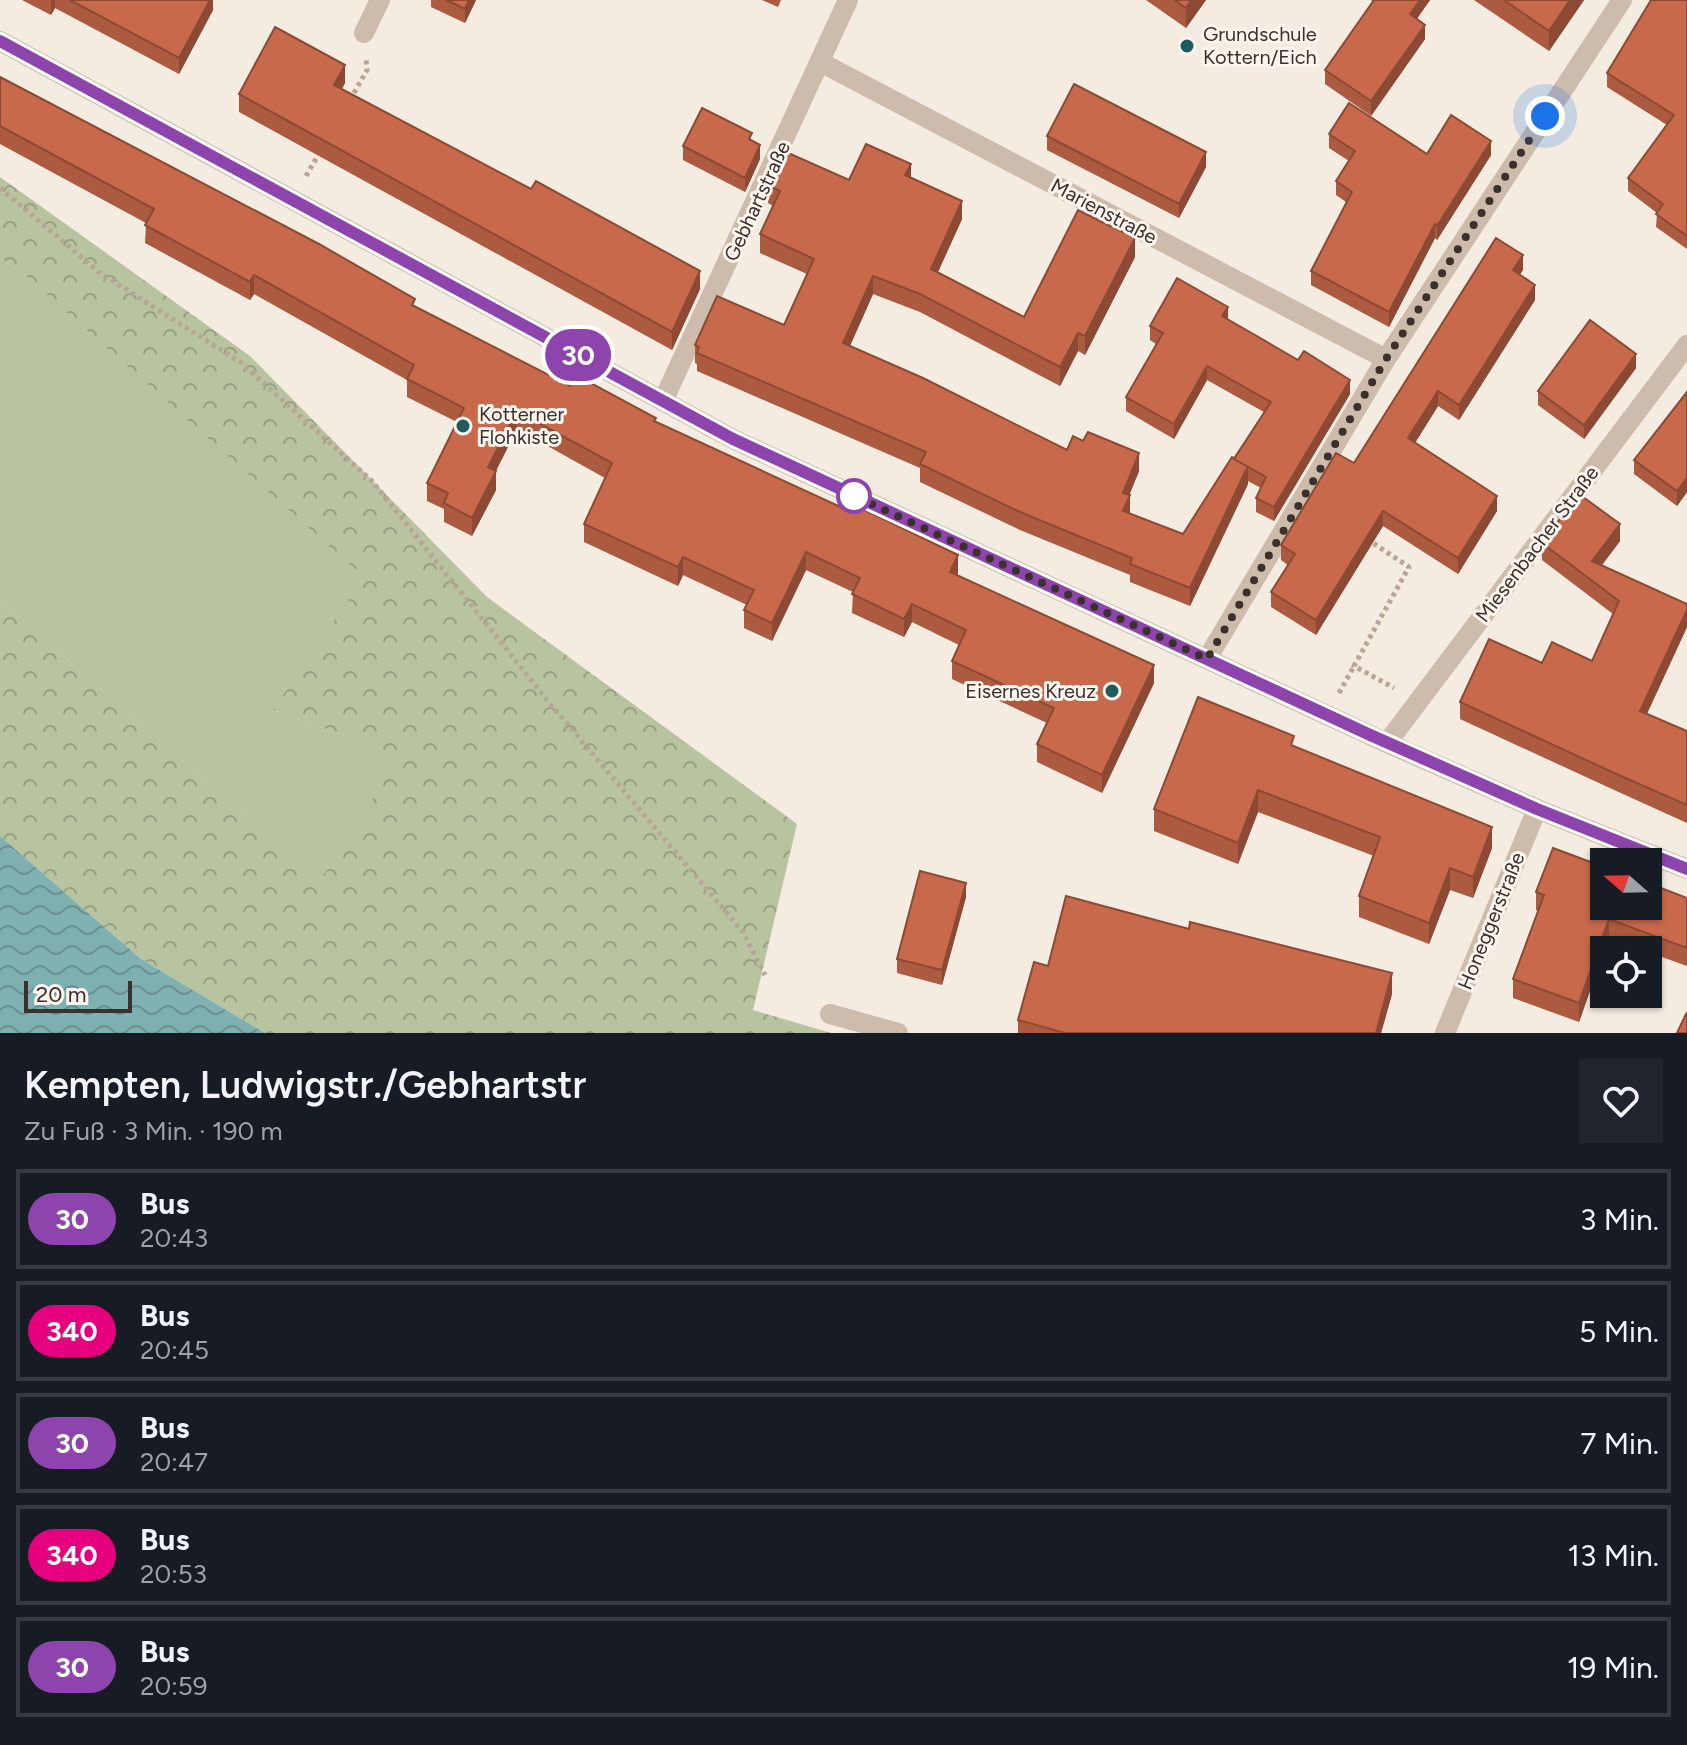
<!DOCTYPE html>
<html lang="de">
<head>
<meta charset="utf-8">
<style>
	:root { --surface:#171b24; --page:#20242c; --text:#f1f3f6; --muted:#9ea1a6; --line:#363941 }
	body { margin:0; font-family:Figtree,sans-serif; background:var(--page); color:var(--text); height:100vh; display:flex; flex-direction:column; font-size:30px; white-space:nowrap }
	* { box-sizing:border-box; margin:0 }
	p { font-size:26px; color:var(--muted) }
	.icon { flex:none; width:44px; height:44px; fill:none; stroke:currentColor; stroke-width:2; stroke-linecap:round; stroke-linejoin:round }
	.map { position:relative; height:1033px; overflow:hidden }
	.details { display:flex; flex-direction:column; background:var(--surface); flex:1 }
	.details>* { flex:none }
	.badge { padding:0 16px; border-radius:26px; font-size:28px; line-height:52px }
	.needle { width:52px; rotate:290deg }
	.controls { position:absolute; left:1590px; top:848px; display:grid; gap:16px }
	.controls a { display:grid; place-items:center; width:72px; height:72px; border-radius:0px; background:var(--surface); box-shadow:0 2px 6px #0004; font-size:40px }
	.scale { position:absolute; left:24px; bottom:20px; width:108px; box-sizing:border-box; padding-left:8px; border:4px solid #3b302b; border-top:0; font-size:22px; line-height:28px; white-space:nowrap; color:#3b302b; -webkit-text-stroke:6px #fbf5ee; paint-order:stroke }
	.you { position:absolute; width:40px; height:40px; margin:-20px; border:6px solid #fff; border-radius:50%; background:#1a73e8; box-shadow:0 0 0 12px #1a73e833 }
	.map>.badge { position:absolute; translate:-50% -50%; box-shadow:0 0 0 4px #fff }
	.round { display:grid; place-items:center; flex:none; width:84px; height:84px; border-radius:0px; background:var(--page) }
	.summary { display:flex; align-items:center; justify-content:space-between; height:136px; padding:0 24px }
	h1 { font-size:38px; font-weight:600; line-height:60px }
	ul { padding:0; list-style:none }
	li { display:flex; align-items:center; gap:24px; height:100px; margin:0 16px 12px; padding:0 8px; border:4px solid var(--line); border-radius:0px }
	li div { flex:1 }
	li b { display:block; font-size:30px }
	li em { font-style:normal }
	li .badge { min-width:88px; font-weight:700; text-align:center }
	.map>svg:first-child { display:block }
	.forest { fill:url(#forest-crowns) }
	.green { fill:#b8c4a0 }
	.water { fill:url(#water-waves) }
	.lines { fill:none; stroke-linecap:round; stroke-linejoin:round }
	.path { stroke:#b9a596; stroke-width:5; stroke-dasharray:4 4; stroke-linecap:butt }
	.minor { stroke:#cdbbac; stroke-width:20 }
	.tertiary { stroke:#cdbbac; stroke-width:20 }
	.wall { fill:#ac5a40 }
	.shaded-wall { fill:#8c4a34 }
	.building { fill:#c8694b; stroke:#8c4a34; stroke-width:2 }
	.line-casing { stroke:#fff; stroke-width:18 }
	.line { stroke:#8e44ad; stroke-width:12 }
	.walk { stroke:#3b302b; stroke-width:8; stroke-dasharray:0 14.4 }
	.poi-dot { fill:#1f5a5e; stroke:#fbf5ee; stroke-width:3 }
	.stop-dot { fill:#fff; stroke:#8e44ad; stroke-width:4 }
	.labels { text-anchor:middle; dominant-baseline:central; stroke-width:6; stroke-linejoin:round; paint-order:stroke }
	.poi-label { font-size:20px; fill:#3b302b; stroke:#fbf5ee; text-anchor:start }
	.street-label { font-size:20px; fill:#3b302b; stroke:#fbf5ee }
</style>
</head>
<body>
<div class="map">
<svg width="1687" height="1033" viewBox="0 0 1687 1033">
	<defs>
		<pattern id="forest-crowns" width="20" height="18" patternUnits="userSpaceOnUse" patternTransform="scale(2)"><rect width="20" height="18" fill="#b8c4a0"/><path d="M2 6a3 3 0 1 1 6 0M12 15a3 3 0 1 1 6 0" fill="none" stroke="#97a083"/></pattern>
		<pattern id="water-waves" width="16" height="10" patternUnits="userSpaceOnUse" patternTransform="scale(2)"><rect width="16" height="10" fill="#7fb0b2"/><path d="M0 5q4-4 8 0t8 0" fill="none" stroke="#699091"/></pattern>
	</defs>
	<rect width="100%" height="100%" fill="#f4ebe1"/>
	<path class="forest" d="M0,177l250,179 237,241 310,227 -44,186 78,23h-566l-124,-74 -141,-123v-236l217,191 107,83 75,-118 -126,-46 -245,-432 -28,-20z"/>
	<path class="green" d="M0,258l28,20 336,299 -91,133 127,46 -76,119 -107,-84 -217,-191z"/>
	<path class="water" d="M0,836l141,123 124,74h-265z"/>
	<g class="lines">
		<g class="path">
			<path d="M350,100l17,-30 -1,-11"/>
			<path d="M306,176l15,-26"/>
			<path d="M0,188l99,84 141,90 132,119 175,219 196,232 22,43"/>
			<path d="M1367,539l42,28 -55,99 40,22"/>
			<path d="M1339,693l15,-27"/>
		</g>
		<g class="minor">
			<path d="M364,33l16,-33"/>
			<path d="M822,63l564,296"/>
			<path d="M663,401l185,-401"/>
			<path d="M1207,659l179,-300 236,-359"/>
			<path d="M1387,743l300,-398"/>
			<path d="M830,1014l68,19"/>
			<path d="M1445,1033l92,-224"/>
		</g>
		<path class="tertiary" d="M0,41l733,398 654,304 150,66 150,60"/>
	</g>
	<g class="wall">
		<path d="M22,0h191v10l-34,64 -124,-66 -4,7z"/>
		<path d="M431,0h45l-11,23 -34,-16z"/>
		<path d="M762,0h19l-3,7z"/>
		<path d="M1146,0h60l-20,28z"/>
		<path d="M1371,0h59l-13,19 8,20 -54,77 -46,-32v-14l48,-68z"/>
		<path d="M1474,0h110l-35,51z"/>
		<path d="M1687,0v249l-31,-22 1,-14 -29,-22v-13l39,-53 -60,-38v-14z"/>
		<path d="M0,77l415,230 155,79 86,36 302,151 -1,2 197,108 -52,110 -65,-31v-18l10,-21 -95,-44v-18l7,-16 -47,-23 -8,15 -52,-24 1,-21 -47,-22 -34,71 -28,-13v-18l3,-5 -64,-30 -5,11 -94,-44v-18l21,-46 -88,-49 -21,42v19l-24,46 -28,-14v-13l-17,-8v-18l30,-61 -50,-25v-17l-153,-86 -4,6 -105,-57 1,-20 -146,-79z"/>
		<path d="M345,83l-3,6 358,200 -28,61 -433,-238v-18z"/>
		<path d="M1329,134l98,20 64,1 -54,85 -2,-2 -46,89 -78,-42v-14l35,-69 -10,-7v-14l13,-20 -20,-13z"/>
		<path d="M1047,136l159,31 -27,51 -132,-68z"/>
		<path d="M752,141l8,18 -15,33 -62,-32v-14z"/>
		<path d="M911,178l51,41 -24,53 86,45 111,-60 -50,98 -7,-4 -18,35 -140,-74 -47,-18 -23,52 217,104 72,21 -10,24 1,18 53,21 81,-122 -57,-32 -33,59 -48,-28v-14l30,-53 -6,-4v-14l78,-7 122,75 -76,127 -18,-9v-14l5,-10 -13,-7v3l-58,122 -60,-24v-7l-110,-45 -100,-48v-14l-223,-97v-7l-2,-1v-18l89,-20 23,-51 -47,-21v-19l13,-28 -5,-3v-18z"/>
		<path d="M1523,270l-3,4 15,26 -76,120 -21,-14 -23,37 82,68 -39,63 -75,-48 -67,109 -45,-28v-15l17,-27 -7,-5v-15z"/>
		<path d="M1636,368l-52,71 -46,-34v-14z"/>
		<path d="M1687,392v100l-10,14 -43,-32v-14z"/>
		<path d="M1620,541l-18,24 85,62 -40,87 40,17v92l-75,-34 -152,-70v-17l82,-39 50,-2 21,-47 -71,-54v-17z"/>
		<path d="M1294,746l198,102 -19,50 -23,-8 -21,54 -70,-27v-21l15,-40 -116,-44 -20,52 -84,-33v-22z"/>
		<path d="M1536,892l151,6v68l-39,-14v-2h-5l-34,-13 -30,85 -66,-24v-19l25,-68 -2,-1z"/>
		<path d="M966,897l-24,88 -45,-12v-14z"/>
		<path d="M1048,966l344,28 -11,39h-363v-13z"/>
	</g>
	<g class="shaded-wall">
		<path d="M51,0h4v8l-4,7z"/>
		<path d="M210,0h3v10l-34,64v-16z"/>
		<path d="M469,0h7l-11,23v-14z"/>
		<path d="M1191,0h15l-20,28v-20z"/>
		<path d="M1420,0h10l-20,28v-14z"/>
		<path d="M1570,0h14l-35,51v-20z"/>
		<path d="M1425,25v14l-54,77v-15z"/>
		<path d="M345,65v18l-11,20v-18z"/>
		<path d="M1491,141v14l-54,85v-14z"/>
		<path d="M760,145v14l-15,33v-14z"/>
		<path d="M1206,152v15l-27,51v-14z"/>
		<path d="M911,164v18l-6,-7z"/>
		<path d="M962,201v18l-31,68v-18z"/>
		<path d="M1435,224v14l-46,89v-15z"/>
		<path d="M1135,238v19l-50,98v-19z"/>
		<path d="M1523,255v15l-10,15v-15z"/>
		<path d="M700,271v18l-28,61v-18z"/>
		<path d="M254,275v19l-4,6v-18z"/>
		<path d="M873,276v18l-30,67v-18z"/>
		<path d="M1535,285v15l-76,120v-15z"/>
		<path d="M1228,307v14l-6,-5z"/>
		<path d="M1078,333v18l-18,35v-19z"/>
		<path d="M1636,354v14l-52,71v-14z"/>
		<path d="M1207,366v14l-33,59v-15z"/>
		<path d="M1350,380v14l-76,127v-14z"/>
		<path d="M1438,391v15l-30,48v-16z"/>
		<path d="M517,411v18l-29,57v-19z"/>
		<path d="M1139,453v18l-16,40v-18z"/>
		<path d="M1248,466v18l-58,122v-18z"/>
		<path d="M496,471v19l-24,46v-18z"/>
		<path d="M1687,478v14l-10,14v-15z"/>
		<path d="M1130,495v18l-7,-2z"/>
		<path d="M1497,496v15l-39,63v-16z"/>
		<path d="M1383,511v15l-67,109v-15z"/>
		<path d="M1620,524v17l-28,37v-17z"/>
		<path d="M806,552v18l-34,71v-18z"/>
		<path d="M958,555v18l-8,17v-18z"/>
		<path d="M683,557v18l-5,11v-19z"/>
		<path d="M912,604v18l-8,15v-18z"/>
		<path d="M1687,610v17l-47,101v-17z"/>
		<path d="M1154,665v18l-52,110v-18z"/>
		<path d="M1258,790v22l-20,52v-21z"/>
		<path d="M1492,827v21l-19,50v-21z"/>
		<path d="M1450,868v22l-21,54v-21z"/>
		<path d="M966,883v14l-24,88v-15z"/>
		<path d="M1609,919v18l-30,85v-19z"/>
		<path d="M1392,973v21l-11,39h-5z"/>
	</g>
	<g class="building">
		<path d="M70,0h140l-31,58z"/>
		<path d="M446,0h23l-4,9z"/>
		<path d="M1175,0h16l-5,8z"/>
		<path d="M1374,0h46l-10,14 15,11 -54,76 -46,-31z"/>
		<path d="M1504,0h66l-21,31z"/>
		<path d="M1651,0h36v236l-31,-22 7,-10 -35,-26 46,-63 -67,-42z"/>
		<path d="M275,27l70,38 -11,20 197,104 5,-8 164,90 -28,61 -433,-238z"/>
		<path d="M0,77l319,167 96,55 -3,6 158,81 6,-11 80,43 -2,3 193,89 3,-7 108,52 -8,17 204,93 -52,110 -65,-31 17,-36 -102,-47 14,-31 -54,-26 -8,15 -52,-25 8,-16 -54,-26 -34,71 -28,-13 10,-20 -71,-33 -5,10 -94,-43 28,-61 -95,-52 -29,56 8,4 -24,47 -28,-15 4,-10 -21,-10 37,-75 -57,-29 7,-14 -160,-90 -4,7 -105,-57 9,-16 -154,-83z"/>
		<path d="M1074,84l132,68 -27,52 -132,-68z"/>
		<path d="M1349,103l78,51 24,-39 40,26 -54,85 -2,-2 -46,88 -78,-41 41,-79 -16,-11 19,-30 -26,-17z"/>
		<path d="M702,108l50,25 -3,6 11,6 -15,33 -62,-32z"/>
		<path d="M866,144l45,20 -6,11 57,26 -31,68 93,48 54,-107 57,28 -50,98 -7,-3 -18,34 -140,-73 -47,-18 -30,67 80,35 144,72 6,-14 10,5 5,-9 51,21 -16,40 7,2 -7,16 60,23 49,-77 16,9 -58,122 -60,-24 2,-6 -112,-46 -100,-48 6,-12 -229,-99 2,-6 -4,-2 22,-49 67,29 30,-66 -54,-25 20,-43 -12,-6 16,-34 65,29z"/>
		<path d="M1496,238l27,17 -10,15 22,15 -76,120 -21,-14 -30,47 89,58 -39,62 -75,-47 -67,109 -45,-28 24,-38 -14,-9 55,-92 18,10z"/>
		<path d="M1177,278l51,29 -6,9 76,44 6,-9 46,29 -76,127 -18,-9 10,-21 -32,-18 37,-57 -64,-36 -33,58 -48,-27 37,-64 -13,-7z"/>
		<path d="M1590,320l46,34 -52,71 -46,-34z"/>
		<path d="M1687,392v86l-10,13 -43,-31z"/>
		<path d="M1579,494l41,30 -28,37 95,43v6l-47,101 47,20v74l-75,-33 -152,-70 29,-63 53,24 10,-21 40,19 27,-60 -77,-58z"/>
		<path d="M1198,697l96,39 -3,9 201,82 -19,50 -23,-9 -21,55 -70,-27 21,-59 -122,-47 -20,53 -84,-34z"/>
		<path d="M1553,848l51,19v39h44v-23l39,15v50l-78,-29 -30,84 -66,-24 31,-84 -8,-3z"/>
		<path d="M920,871l46,12 -24,87 -45,-11z"/>
		<path d="M1066,896l123,33 1,-7 202,51 -16,60h-311l-47,-13 16,-58 14,4z"/>
		<path d="M1687,1013v20h-10l9,-19z"/>
	</g>
	<g class="lines">
		<g class="line-casing">
			<path id="line" d="M0,41l733,398 635,295 169,75 150,60"/>
		</g>
		<use href="#line" class="line"/>
		<path class="walk" d="M854,496l-4,-2 357,165 179,-300 159,-243"/>
	</g>
	<g class="poi-dot">
		<circle cx="1187" cy="46" r="8"/>
		<circle cx="463" cy="426" r="8"/>
		<circle cx="1112" cy="691" r="8"/>
	</g>
	<circle class="stop-dot" cx="854" cy="496" r="16"/>
	<g class="labels">
		<g class="poi-label">
			<text x="1203" y="34">Grundschule<tspan x="1203" dy="23">Kottern/Eich</tspan></text>
			<text x="479" y="414">Kotterner<tspan x="479" dy="23">Flohkiste</tspan></text>
			<text x="1096" y="691" text-anchor="end">Eisernes Kreuz</text>
		</g>
		<g class="street-label">
			<text transform="translate(757 201) rotate(-65)">Gebhartstraße</text>
			<text transform="translate(1104 211) rotate(28)">Marienstraße</text>
			<text transform="translate(1537 544) rotate(-53)">Miesenbacher Straße</text>
			<text transform="translate(1491 921) rotate(-68)">Honeggerstraße</text>
		</g>
	</g>
</svg>
<div class="controls">
<a><svg class="needle" viewBox="-14 -14 28 28"><path d="M0-13l5 13h-10z" fill="#e53935"/><path d="M0 13l5-13h-10z" fill="#9ea1a6"/></svg></a>
<a><svg class="icon" aria-label="locate" viewBox="0 0 24 24"><circle cx="12" cy="12" r="6"/><path d="M12 2v4M12 18v4M2 12h4M18 12h4"/></svg></a>
</div>
<div class="scale">20 m</div>
<div class="you" style="left:1545px;top:116px"></div>
<b class="badge" style="left:578px;top:355px;background:#8e44ad;color:#fff">30</b>
</div>
<section class="details">
<div class="summary"><div><h1>Kempten, Ludwigstr./Gebhartstr</h1><p>Zu Fuß · 3 Min. · 190 m</p></div><a class="round"><svg class="icon" aria-label="heart" viewBox="0 0 24 24"><path d="M12 20l-8-8c-3-5 5-10 8-4 3-6 11-1 8 4z"/></svg></a></div>
<ul>
<li><span class="badge" style="background:#8e44ad;color:#fff">30</span><div><b>Bus</b><p>20:43</p></div><em>3 Min.</em></li>
<li><span class="badge" style="background:#e6007e;color:#fff">340</span><div><b>Bus</b><p>20:45</p></div><em>5 Min.</em></li>
<li><span class="badge" style="background:#8e44ad;color:#fff">30</span><div><b>Bus</b><p>20:47</p></div><em>7 Min.</em></li>
<li><span class="badge" style="background:#e6007e;color:#fff">340</span><div><b>Bus</b><p>20:53</p></div><em>13 Min.</em></li>
<li><span class="badge" style="background:#8e44ad;color:#fff">30</span><div><b>Bus</b><p>20:59</p></div><em>19 Min.</em></li>
</ul>
</section>
</body>
</html>
